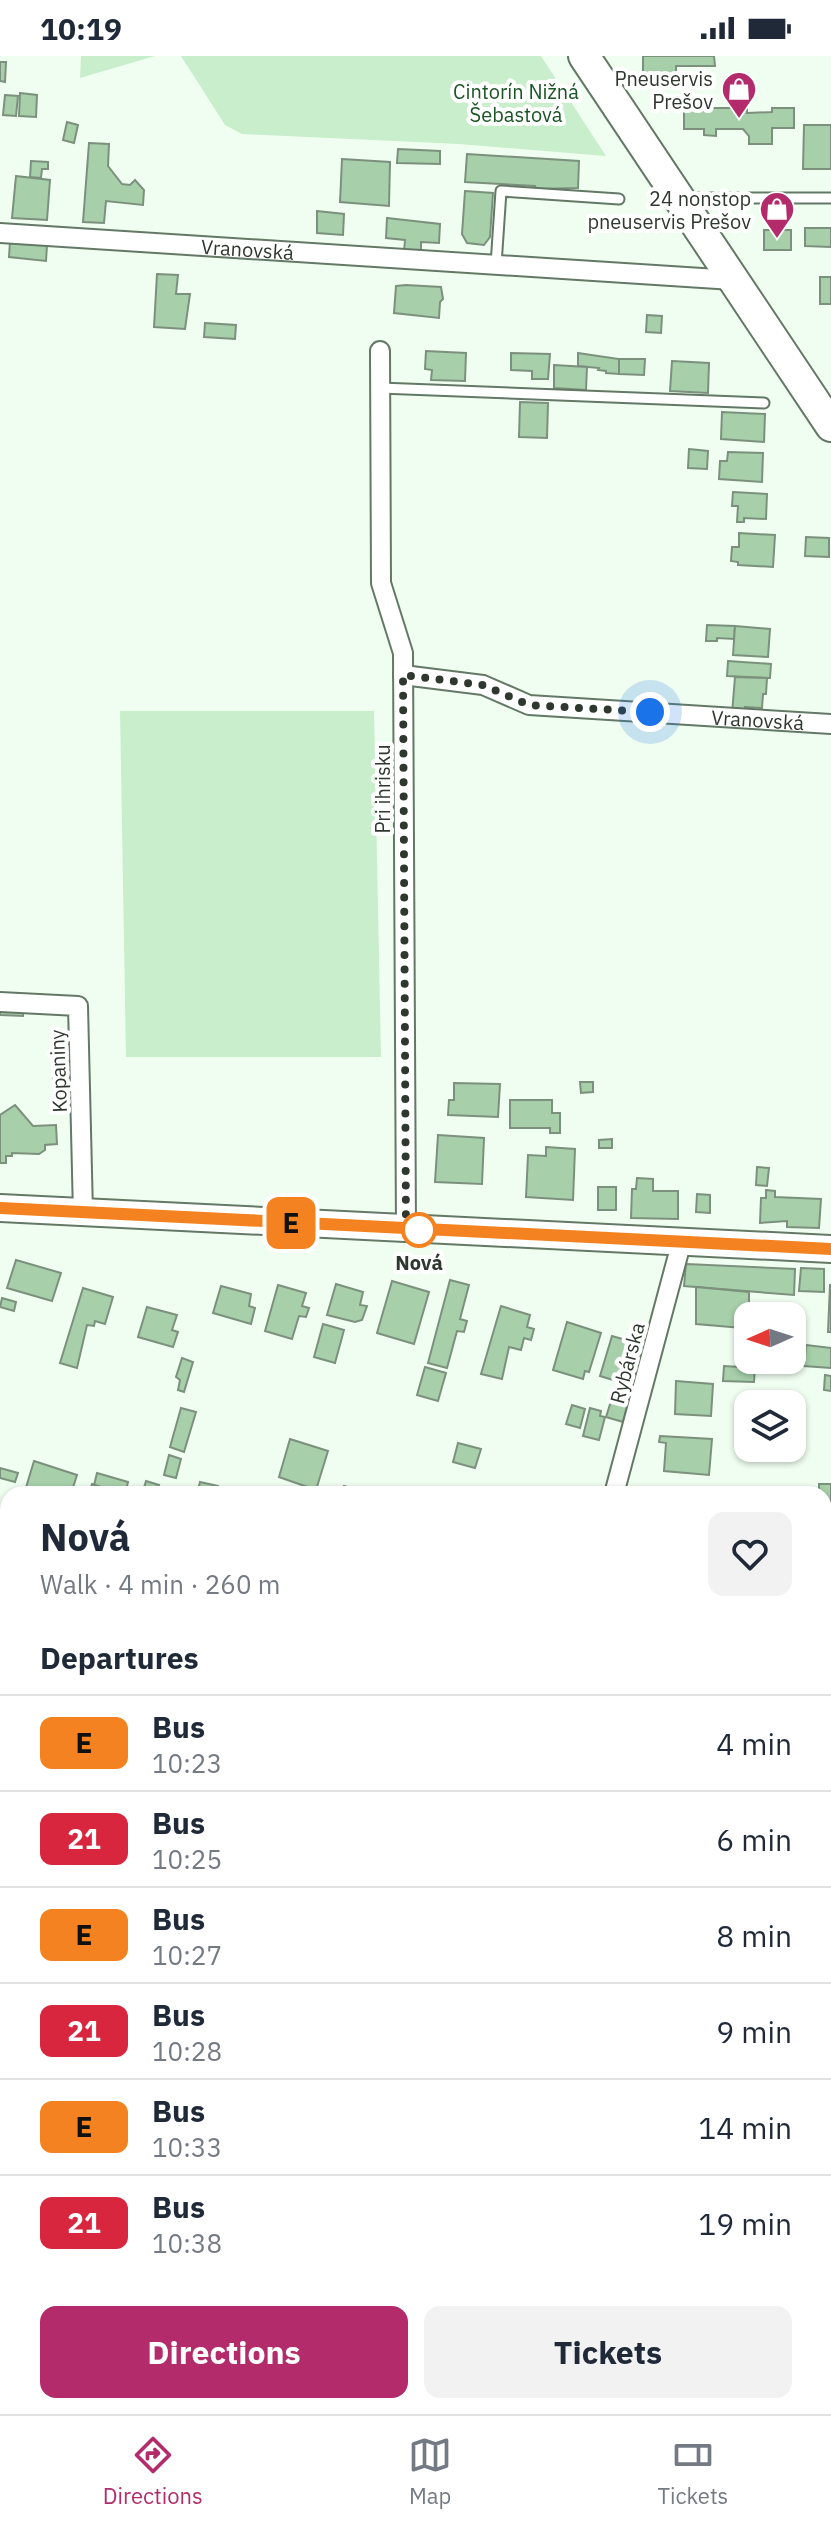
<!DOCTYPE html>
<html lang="en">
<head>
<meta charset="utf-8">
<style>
	:root { --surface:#fff; --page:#f2f2f3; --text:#1f2937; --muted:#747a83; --line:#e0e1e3; --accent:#b32b6b }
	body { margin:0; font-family:"IBM Plex Sans",sans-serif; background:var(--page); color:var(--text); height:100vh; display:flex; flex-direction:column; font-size:30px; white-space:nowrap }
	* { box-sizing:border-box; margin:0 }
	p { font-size:26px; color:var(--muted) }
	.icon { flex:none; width:44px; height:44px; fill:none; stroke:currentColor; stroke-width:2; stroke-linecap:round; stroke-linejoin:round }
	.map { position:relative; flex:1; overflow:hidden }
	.side { position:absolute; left:0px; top:1430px; width:832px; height:928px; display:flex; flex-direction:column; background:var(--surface); border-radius:24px 24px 0 0; box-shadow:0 2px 6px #0004 }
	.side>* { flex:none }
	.badge { padding:0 16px; border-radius:12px; font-size:28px; line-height:52px }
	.needle { width:52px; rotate:267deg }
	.fabs { position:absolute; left:734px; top:1246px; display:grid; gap:16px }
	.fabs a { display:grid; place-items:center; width:72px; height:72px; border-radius:16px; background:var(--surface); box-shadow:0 2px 6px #0004; font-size:40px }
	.you { position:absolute; width:40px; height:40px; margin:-20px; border:6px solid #fff; border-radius:50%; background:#1a73e8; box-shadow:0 0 0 12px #1a73e833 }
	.map>.badge { position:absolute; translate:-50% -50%; box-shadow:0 0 0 4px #fff }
	h2 { padding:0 40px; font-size:30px; line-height:72px }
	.round { display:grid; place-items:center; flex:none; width:84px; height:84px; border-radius:16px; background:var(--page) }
	.head { display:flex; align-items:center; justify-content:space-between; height:136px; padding:0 40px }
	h1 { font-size:38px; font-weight:700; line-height:60px }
	.action { display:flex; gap:16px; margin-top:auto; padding:16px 40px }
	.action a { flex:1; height:92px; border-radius:16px; background:var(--accent); color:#fff; font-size:32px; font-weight:700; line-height:92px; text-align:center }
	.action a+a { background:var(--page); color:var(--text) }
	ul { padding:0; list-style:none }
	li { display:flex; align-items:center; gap:24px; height:96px; padding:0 40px; border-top:2px solid var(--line) }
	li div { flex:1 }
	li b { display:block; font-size:30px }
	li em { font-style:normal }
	li .badge { min-width:88px; font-weight:700; text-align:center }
	.status { display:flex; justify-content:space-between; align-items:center; height:56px; padding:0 40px; background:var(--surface); direction:ltr }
	.status svg { height:22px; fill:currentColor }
	.tab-bar { display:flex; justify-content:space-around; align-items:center; height:112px; border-top:2px solid var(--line); background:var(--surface); font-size:22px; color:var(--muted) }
	.tab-bar a { display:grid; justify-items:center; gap:4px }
	.tab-bar .selected { color:var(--accent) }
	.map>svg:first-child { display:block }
	.green { fill:#c8eecb }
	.building { fill:#a7d0aa; stroke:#7c917d; stroke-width:2 }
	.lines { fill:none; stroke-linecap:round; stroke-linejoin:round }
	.lane-casing { stroke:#637865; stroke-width:13 }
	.street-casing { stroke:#637865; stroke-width:22 }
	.secondary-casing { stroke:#637865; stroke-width:30 }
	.primary-casing { stroke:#637865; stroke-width:34 }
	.lane { stroke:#fff; stroke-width:9 }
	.street { stroke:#fff; stroke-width:18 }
	.secondary { stroke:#fff; stroke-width:26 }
	.primary { stroke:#fff; stroke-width:30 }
	.line-casing { stroke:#fff; stroke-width:18 }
	.line { stroke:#f58220; stroke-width:12 }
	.walk { stroke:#2f382f; stroke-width:8; stroke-dasharray:0 14.4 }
	.stop-dot { fill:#fff; stroke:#f58220; stroke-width:4 }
	.labels { text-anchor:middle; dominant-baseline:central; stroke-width:8; stroke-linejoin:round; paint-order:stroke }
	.poi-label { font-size:20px; fill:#2f382f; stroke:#fff; text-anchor:end }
	.park-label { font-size:20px; fill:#1a5525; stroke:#fff }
	.street-label { font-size:20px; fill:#2f382f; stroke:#fff }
	.stop-label { font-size:20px; font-weight:bold; fill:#2f382f; stroke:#fff }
</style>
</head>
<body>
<div class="status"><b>10:19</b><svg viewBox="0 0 49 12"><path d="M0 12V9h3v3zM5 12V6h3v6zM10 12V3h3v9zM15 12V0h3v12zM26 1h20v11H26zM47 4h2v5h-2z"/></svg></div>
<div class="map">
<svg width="831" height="2358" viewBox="0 0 831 2358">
	<rect width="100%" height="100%" fill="#f0fef1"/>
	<g class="green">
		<path d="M81,0h74l-75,22z"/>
		<path d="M181,0h360l65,100 -147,-12 -217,-10 -17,-9z"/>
		<path d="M120,655h254l7,346h-255z"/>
	</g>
	<g class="building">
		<path d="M643,0h71l1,10h-39v9h-14v5h-19z"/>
		<path d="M0,6h6l-1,20 -5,-1z"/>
		<path d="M20,37l17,2 -1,22 -17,-1z"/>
		<path d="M5,39l13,1 -2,20 -13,-1z"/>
		<path d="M684,52h63v5l25,-1v-4h22v20h-22v16h-23v-8l-6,-7h-27v7l-12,-1v-6h-20z"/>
		<path d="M67,66l11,3 -4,18 -11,-3z"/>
		<path d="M804,69h27v44h-28z"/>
		<path d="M89,87l20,1 -1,22 14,18 8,1 5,-5 9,10 -1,15 -37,-4 -2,22 -21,-1z"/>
		<path d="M398,93l42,2v13l-43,-1z"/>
		<path d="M467,98l112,7 -1,27 -42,1 -1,-3 -70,-4z"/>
		<path d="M342,103l48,3 -1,44 -49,-4z"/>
		<path d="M31,105l17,1v7h-6l-1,9 -11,-1z"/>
		<path d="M16,120l34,4 -3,40 -35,-2z"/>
		<path d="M465,135l28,2 -3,44 -6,8 -17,-2 -5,-9z"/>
		<path d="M317,155l27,3 -1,21 -26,-2z"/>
		<path d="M387,162l53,6 -1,19 -18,-1v10l-17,-1 1,-11 -19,-2z"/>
		<path d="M805,172h26v19l-26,-1z"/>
		<rect x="764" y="174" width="27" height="20"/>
		<path d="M10,185l37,4 -1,16 -37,-4z"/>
		<path d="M157,218l21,1 -2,19h14l-5,35 -31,-2z"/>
		<rect x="820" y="221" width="11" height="27"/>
		<path d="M406,229l35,2 2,12 -3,3 -1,16 -45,-5 2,-27z"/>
		<path d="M647,259l15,1 -1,17 -15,-1z"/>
		<path d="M205,267l31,2 -1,14 -31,-2z"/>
		<path d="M426,295l40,2 -1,28 -34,-1 1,-10 -7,-1z"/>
		<path d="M511,297l39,1 -2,25h-16v-8l-21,-1z"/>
		<path d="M578,297l41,6v15l-13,-1v-2l-8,-1 1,-2 -21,-2z"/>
		<path d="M619,303h26l-1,16 -25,-1z"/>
		<path d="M672,305l37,2 -1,30 -38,-2z"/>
		<path d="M554,309l33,2 -1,23 -32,-2z"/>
		<path d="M520,346l28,1 -1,35 -28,-1z"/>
		<path d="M722,356l43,2 -1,28 -43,-3z"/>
		<path d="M689,393l19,2 -1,18 -19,-1z"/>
		<path d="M728,396l35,1 -1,29 -43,-3 1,-18h7z"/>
		<path d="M733,436l34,2 -1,25 -22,-1v4h-7l1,-16h-6z"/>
		<path d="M739,477l36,2 -2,32 -35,-2v-3l-7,-1 1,-14h7z"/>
		<path d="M806,481l23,1v19l-24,-1z"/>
		<path d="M707,569l28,1 -1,13 -17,-1v3h-11z"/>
		<path d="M735,570l35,3 -2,28 -35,-2z"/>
		<path d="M728,605l43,3 -1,14 -43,-2z"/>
		<path d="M735,621l32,1 -1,16h-3l-1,14 -17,-1v5l-13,2z"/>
		<path d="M0,952l23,1v7l-23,-1z"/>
		<path d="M62,984h10l2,57 -20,1 -1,-45h10z"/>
		<path d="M580,1026h13v10l-12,1z"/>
		<path d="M454,1027l46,1 -2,33 -50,-2 1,-15h5z"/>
		<path d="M510,1044h42v13h8v20h-10v-5h-40z"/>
		<path d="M15,1049l18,21 23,-1 1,19 -12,1v5l-6,4 -27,-1v3h-6v7h-6v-48z"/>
		<path d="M438,1079l46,3 -2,46 -47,-2z"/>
		<path d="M612,1083v9h-13v-8z"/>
		<path d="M546,1091l29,2 -2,51 -47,-3 2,-42 18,1z"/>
		<path d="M757,1111l12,1 -2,18 -11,-1z"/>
		<path d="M637,1122l16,1v12h25v28l-47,-1 1,-29h4z"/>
		<rect x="598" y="1131" width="18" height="23"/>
		<path d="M766,1134l9,1v6l46,2 -2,29 -32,-1v-6l-27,2 1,-25h5z"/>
		<path d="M697,1138l13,1v18l-14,-1z"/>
		<path d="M16,1204l45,13 -9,28 -45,-13z"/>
		<path d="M686,1208l109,5 -1,26 -110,-9z"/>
		<path d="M801,1212l23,1v23l-25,-1z"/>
		<path d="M450,1224l19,5 -9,34 7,2 -3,11 -7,-1 -10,37 -19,-5z"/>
		<path d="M392,1225l37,11 -15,52 -37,-11z"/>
		<path d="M336,1228l27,8 -3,13 7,1 -5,14 -7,2 -28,-7z"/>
		<path d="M278,1229l28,8 -4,13 7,2 -3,9 -7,-1 -7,23 -27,-8z"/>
		<path d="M830,1229h1v47h-3z"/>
		<path d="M221,1230l30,8 -2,12 6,2 -4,16 -38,-11z"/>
		<path d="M696,1231l53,5v18h-6l-1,18 -46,-4z"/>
		<path d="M83,1232l30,9 -8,27 -10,-3 -1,5 -7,-1 -10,43 -17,-5z"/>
		<path d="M2,1242l14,4 -2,9 -14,-4z"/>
		<path d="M501,1250l29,9 -3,12 7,2 -3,11 -7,-2 -3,12 -12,-3 -7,32 -21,-5z"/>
		<path d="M147,1251l30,8 -5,15 6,2 -5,15 -35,-10z"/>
		<path d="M567,1266l34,11 -12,39 -4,-1 -2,8 -30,-9z"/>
		<path d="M323,1268l21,6 -9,33 -21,-6z"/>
		<path d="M612,1280l31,9 -5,25 -4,8 -6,-2 -2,8 -26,-8z"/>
		<path d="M806,1289l25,3v20l-27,-2z"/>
		<path d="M182,1302l11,4 -9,30 -6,-2 2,-10 -4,-3z"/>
		<path d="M724,1310l31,2 -1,14 -31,-1z"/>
		<path d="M425,1311l21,6 -8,28 -21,-6z"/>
		<path d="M825,1319l6,1v15l-7,-1z"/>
		<path d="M676,1325l37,3 -2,32 -36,-2z"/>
		<path d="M616,1336l14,4 -7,26 -17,-5 6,-19 2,1z"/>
		<path d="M572,1349l13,4 -5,19 -14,-4z"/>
		<path d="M181,1352l15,4 -12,40 -14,-5z"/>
		<path d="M590,1352l11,3 -1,5 5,1 -6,23 -16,-4z"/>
		<path d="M660,1380l52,3 -3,36 -45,-4 2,-28 -7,-1z"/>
		<path d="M290,1383l38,12 -12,39 -37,-13z"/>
		<path d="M458,1387l23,6 -6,19 -22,-6z"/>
		<path d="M169,1399l12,4 -5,19 -12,-3z"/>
		<path d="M34,1405l43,14 -6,19h-47z"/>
		<path d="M0,1412l18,5 -3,9 -15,-4z"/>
		<path d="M97,1417l31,9 -3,12 -31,-9z"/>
		<path d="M146,1425l13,4 -3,9h-14z"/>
		<path d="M200,1426l18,4 -2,8h-19z"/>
		<path d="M92,1428l11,4 23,6h-37z"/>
		<path d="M819,1428h12v35l-7,-1v-24h-5z"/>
		<path d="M344,1430l23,7v1h-26z"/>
		<path d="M830,1477h1v39h-7v-35h6z"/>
		<path d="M0,1533l8,3v32l-5,-2 -2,6z"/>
		<rect x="824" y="1535" width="7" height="31"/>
		<rect x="824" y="1585" width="7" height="33"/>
		<path d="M824,1641l7,1v34h-7z"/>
		<path d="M6,1733h2v23l-8,-2z"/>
		<path d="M824,1748h7v32l-7,-1z"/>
		<rect x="824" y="1801" width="7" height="27"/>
		<path d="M0,1830l6,2 -6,22z"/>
		<rect x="824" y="1894" width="7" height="71"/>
		<path d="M824,1965h7v98l-7,-1z"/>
		<path d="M0,2023h8v51l-8,-1z"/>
		<rect x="0" y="2134" width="8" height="34"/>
		<rect x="824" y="2153" width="7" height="31"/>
		<path d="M8,2341v9h14l-2,4 7,4h-27z"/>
		<path d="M298,2350h57l-2,8h-57z"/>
		<path d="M453,2350h73v5h-68z"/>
	</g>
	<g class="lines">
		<g class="lane-casing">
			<g id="lane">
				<path d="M686,142h145"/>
				<path d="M496,209l5,-74 118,8"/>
				<path d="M380,332l384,15"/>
				<path d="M824,2206h7"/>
				<path d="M824,2278h7"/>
				<path d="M824,2317h7"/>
				<path d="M439,2350l1,8"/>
				<path d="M556,2358l1,-8"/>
				<path d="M657,2358l1,-8"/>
				<path d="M738,2358v-8"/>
			</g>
		</g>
		<g class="street-casing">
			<g id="street">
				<path id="s1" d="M0,177l733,47"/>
				<path d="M380,295l1,232 22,70 3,577"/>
				<path id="s2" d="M403,619l80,10 46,20 302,19"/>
				<path d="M0,946l78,4 5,207"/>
				<path d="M614,1438l67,-250"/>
				<path d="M0,1485l8,1"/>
				<path d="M0,1797l8,1"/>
				<path d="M824,1864l7,1"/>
				<path d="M0,2106l8,1"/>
				<path d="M381,2358l2,-8"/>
			</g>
		</g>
		<g class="secondary-casing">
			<path id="secondary" d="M0,1152l831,41"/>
		</g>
		<g class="primary-casing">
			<path id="primary" d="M584,0l247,370"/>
		</g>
		<use href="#lane" class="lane"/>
		<use href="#street" class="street"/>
		<use href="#secondary" class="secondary"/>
		<use href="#primary" class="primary"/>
	</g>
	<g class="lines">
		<g class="line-casing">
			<path id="line" d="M0,1152l831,41"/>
		</g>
		<use href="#line" class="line"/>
		<path class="walk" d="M419,1174h-13l-3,-555 80,10 46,20 121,7"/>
	</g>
	<defs>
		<g id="shop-pin" transform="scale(1.8)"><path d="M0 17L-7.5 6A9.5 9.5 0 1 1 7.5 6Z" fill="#b32b6b" stroke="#fff"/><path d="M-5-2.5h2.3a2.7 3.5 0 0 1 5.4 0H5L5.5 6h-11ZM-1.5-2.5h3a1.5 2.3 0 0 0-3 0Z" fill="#fff"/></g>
	</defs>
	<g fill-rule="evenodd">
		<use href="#shop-pin" x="739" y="33"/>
		<use href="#shop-pin" x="777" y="153"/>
	</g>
	<circle class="stop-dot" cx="419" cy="1174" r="16"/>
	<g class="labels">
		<g class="poi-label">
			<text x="713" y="22">Pneuservis<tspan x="713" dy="23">Prešov</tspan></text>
			<text x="751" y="142">24 nonstop<tspan x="751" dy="23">pneuservis Prešov</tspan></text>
		</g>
		<g class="park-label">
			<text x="516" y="35">Cintorín Nižná<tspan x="516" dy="23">Šebastová</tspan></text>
		</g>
		<g class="street-label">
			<text stroke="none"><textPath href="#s1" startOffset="248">Vranovská</textPath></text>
			<text stroke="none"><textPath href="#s2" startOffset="360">Vranovská</textPath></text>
			<text transform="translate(382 733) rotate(-90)">Pri ihrisku</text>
			<text transform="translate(58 1015) rotate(-92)">Kopaniny</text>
			<text transform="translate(627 1307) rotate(-75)">Rybárska</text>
		</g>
		<g class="stop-label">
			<text x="419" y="1206">Nová</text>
		</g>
	</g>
</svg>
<div class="fabs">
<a><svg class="needle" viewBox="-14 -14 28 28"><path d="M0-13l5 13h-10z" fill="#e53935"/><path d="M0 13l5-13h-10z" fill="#747a83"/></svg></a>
<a><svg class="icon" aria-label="layers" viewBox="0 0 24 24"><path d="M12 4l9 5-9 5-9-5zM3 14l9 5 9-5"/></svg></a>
</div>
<div class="you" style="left:650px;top:656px"></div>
<b class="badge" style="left:291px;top:1167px;background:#f58220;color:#111">E</b>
<section class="side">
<div class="head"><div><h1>Nová</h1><p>Walk · 4 min · 260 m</p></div><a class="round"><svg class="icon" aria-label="heart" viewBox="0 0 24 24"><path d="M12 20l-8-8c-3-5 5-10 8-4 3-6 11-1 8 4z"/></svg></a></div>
<h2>Departures</h2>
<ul>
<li><span class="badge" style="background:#f58220;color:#111">E</span><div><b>Bus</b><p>10:23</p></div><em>4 min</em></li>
<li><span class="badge" style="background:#d7263d;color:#fff">21</span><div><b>Bus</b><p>10:25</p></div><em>6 min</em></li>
<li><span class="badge" style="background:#f58220;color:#111">E</span><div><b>Bus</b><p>10:27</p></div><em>8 min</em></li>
<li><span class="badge" style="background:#d7263d;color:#fff">21</span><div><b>Bus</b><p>10:28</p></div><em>9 min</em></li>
<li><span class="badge" style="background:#f58220;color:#111">E</span><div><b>Bus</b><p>10:33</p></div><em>14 min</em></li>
<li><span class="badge" style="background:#d7263d;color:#fff">21</span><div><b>Bus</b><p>10:38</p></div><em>19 min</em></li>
</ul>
<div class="action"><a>Directions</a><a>Tickets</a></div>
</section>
</div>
<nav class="tab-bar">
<a class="selected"><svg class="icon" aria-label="directions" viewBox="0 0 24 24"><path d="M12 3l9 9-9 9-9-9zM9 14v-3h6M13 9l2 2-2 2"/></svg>Directions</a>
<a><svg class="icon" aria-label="map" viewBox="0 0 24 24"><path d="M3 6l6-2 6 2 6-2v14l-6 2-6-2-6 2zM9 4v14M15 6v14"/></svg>Map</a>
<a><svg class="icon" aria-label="tickets" viewBox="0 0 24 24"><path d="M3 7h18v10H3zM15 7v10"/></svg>Tickets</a>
</nav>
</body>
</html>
